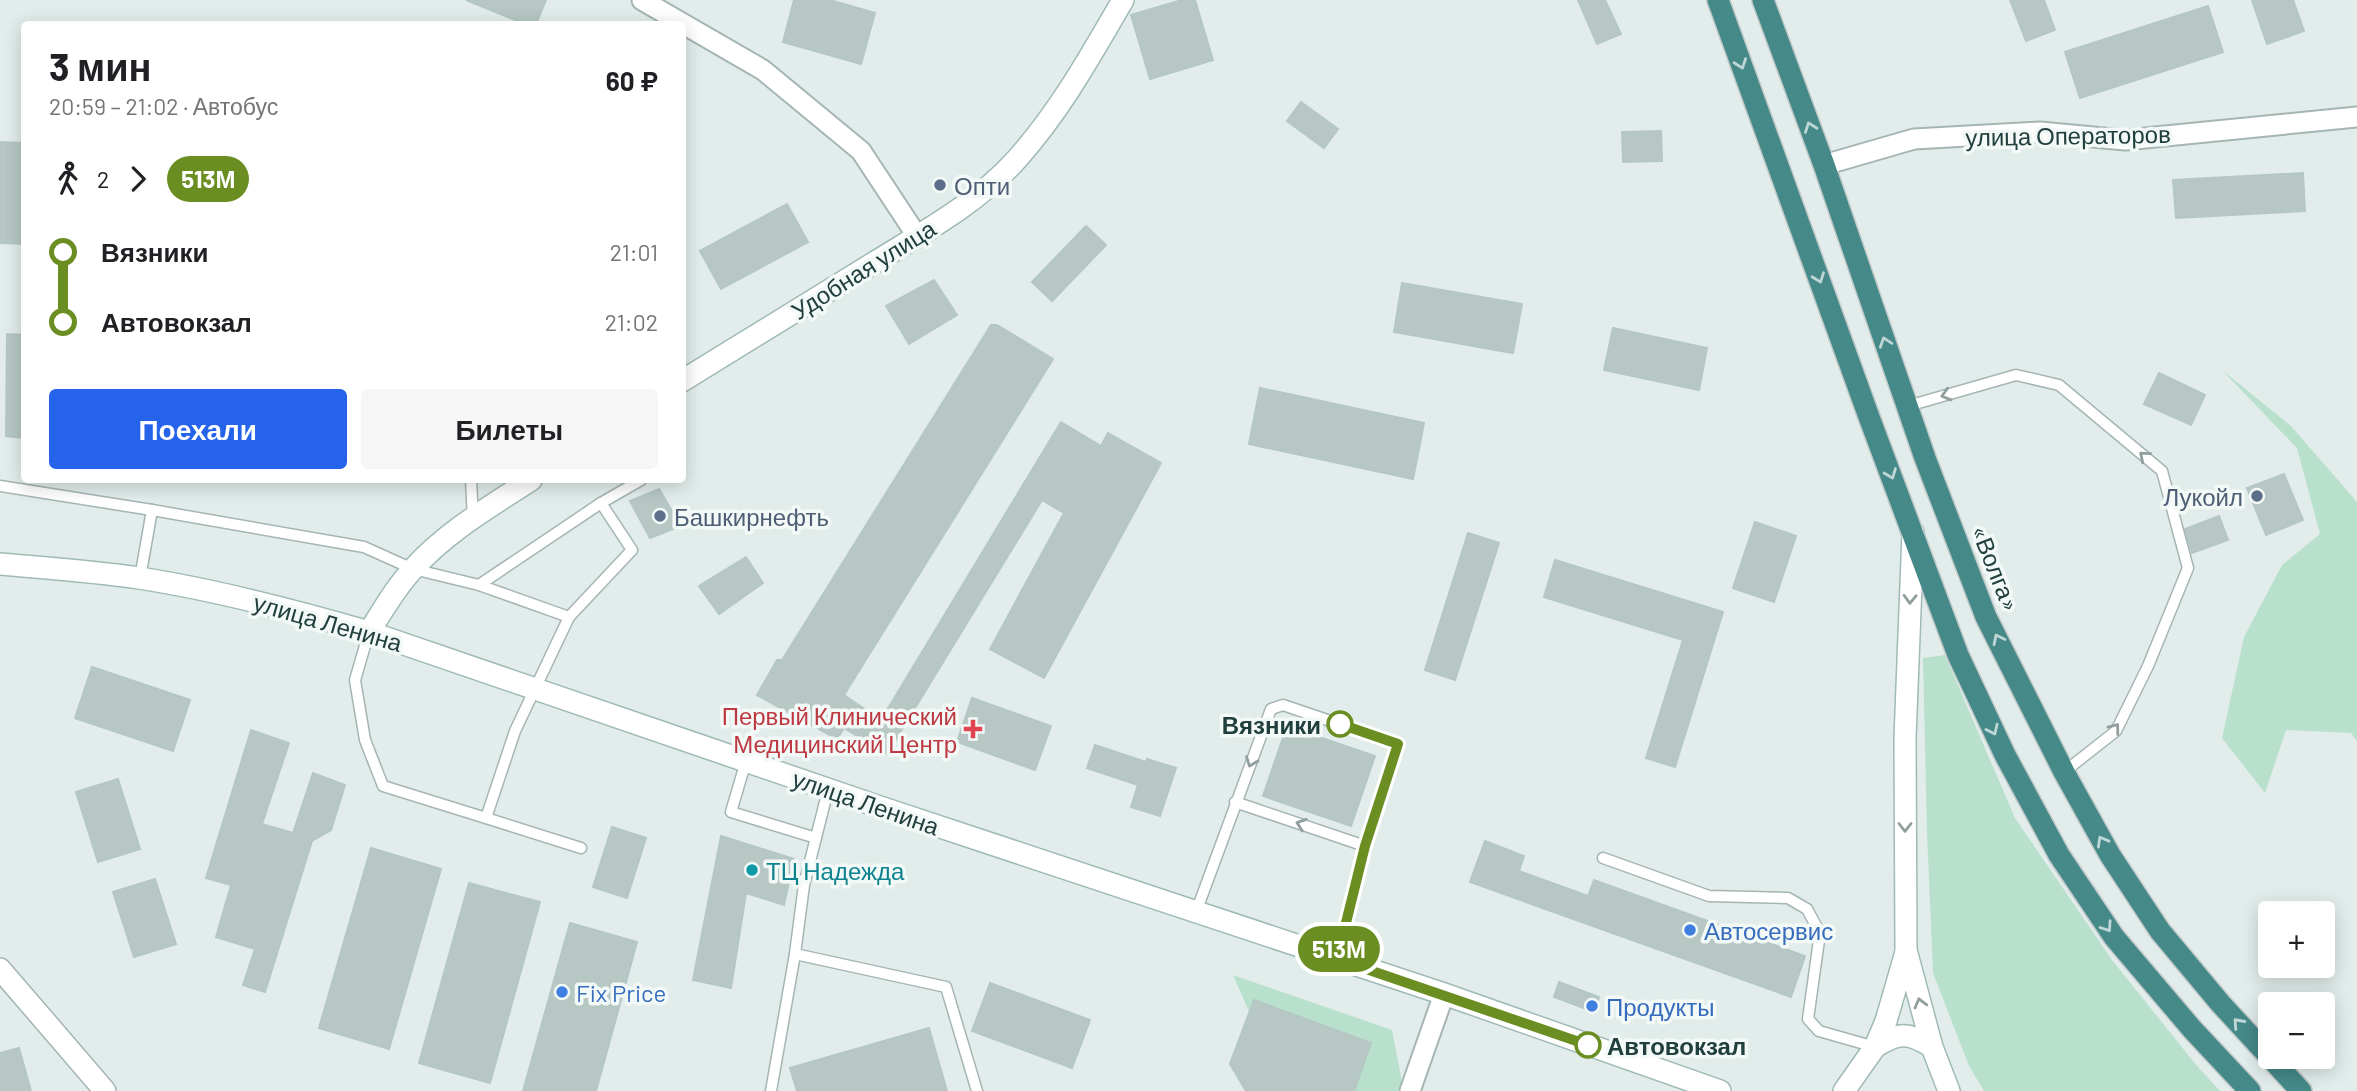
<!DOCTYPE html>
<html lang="ru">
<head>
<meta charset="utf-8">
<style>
	:root { --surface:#fff; --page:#f6f6f6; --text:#202124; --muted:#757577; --accent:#2563eb }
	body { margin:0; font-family:Barlow,sans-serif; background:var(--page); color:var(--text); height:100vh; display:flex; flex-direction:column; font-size:26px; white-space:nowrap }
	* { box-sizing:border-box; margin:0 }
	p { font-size:23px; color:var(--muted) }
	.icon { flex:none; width:38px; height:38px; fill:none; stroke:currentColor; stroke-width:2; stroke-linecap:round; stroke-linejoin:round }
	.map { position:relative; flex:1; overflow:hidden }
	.side { position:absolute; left:21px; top:21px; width:665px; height:462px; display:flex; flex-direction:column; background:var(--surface); border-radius:7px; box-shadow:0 4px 18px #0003 }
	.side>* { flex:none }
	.badge { padding:0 14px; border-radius:23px; font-size:24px; line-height:46px }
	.controls { position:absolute; left:2258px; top:901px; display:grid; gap:14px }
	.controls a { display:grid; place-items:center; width:77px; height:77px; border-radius:7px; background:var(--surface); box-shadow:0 4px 18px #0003; font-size:35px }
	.map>.badge { position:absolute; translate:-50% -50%; box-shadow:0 0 0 4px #fff }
	.legs { display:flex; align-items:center; gap:10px; height:77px; padding:0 28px; font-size:23px }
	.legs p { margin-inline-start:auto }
	.overview { display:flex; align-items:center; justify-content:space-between; height:119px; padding:0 28px }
	h1 { font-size:38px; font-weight:700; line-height:52px }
	.action { display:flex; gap:14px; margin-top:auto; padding:14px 28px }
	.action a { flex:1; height:80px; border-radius:7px; background:var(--accent); color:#fff; font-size:28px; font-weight:700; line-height:80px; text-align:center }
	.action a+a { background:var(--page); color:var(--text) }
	ul { padding:0 28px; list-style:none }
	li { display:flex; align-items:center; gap:24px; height:70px; font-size:26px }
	li i { display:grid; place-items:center; width:10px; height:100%; margin:0 9px; background:currentColor }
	li i::after { content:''; width:18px; height:18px; margin:-9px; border:5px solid; border-radius:50%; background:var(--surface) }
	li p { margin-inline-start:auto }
	li:first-child i { background:linear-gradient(#0000 50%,currentColor 0) }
	li:last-child i { background:linear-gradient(currentColor 50%,#0000 0) }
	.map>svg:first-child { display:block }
	.green { fill:#b9e0cc }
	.building { fill:#b7c8c4; stroke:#b4c7c4; stroke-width:2 }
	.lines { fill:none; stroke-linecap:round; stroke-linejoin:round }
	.service-casing { stroke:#a4b5b4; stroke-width:13 }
	.minor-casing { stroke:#a4b5b4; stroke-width:23 }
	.tertiary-casing { stroke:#a4b5b4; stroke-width:24 }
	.secondary-casing { stroke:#9fbab6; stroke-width:24 }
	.trunk-casing { stroke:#c1c9c9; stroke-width:24 }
	.service { stroke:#fff; stroke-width:10 }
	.minor { stroke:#fff; stroke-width:19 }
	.tertiary { stroke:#fff; stroke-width:21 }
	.secondary { stroke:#fff; stroke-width:21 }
	.trunk { stroke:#468989; stroke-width:21 }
	.oneway { stroke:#bfd7d6 }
	.oneway2 { stroke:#909f9e }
	.line-1-casing { stroke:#fff; stroke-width:16 }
	.line-1 { stroke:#6b8e23; stroke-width:10 }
	.service-dot { fill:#5c6f8a; stroke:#f3f9f7; stroke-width:2.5 }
	.stop-1-dot { fill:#fff; stroke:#6b8e23; stroke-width:3.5 }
	.health-dot { fill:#e0444e; stroke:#f3f9f7; stroke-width:2.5 }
	.culture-dot { fill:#0f9aa8; stroke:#f3f9f7; stroke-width:2.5 }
	.shop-dot { fill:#3f7fe0; stroke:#f3f9f7; stroke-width:2.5 }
	.labels { text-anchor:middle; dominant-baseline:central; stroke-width:7; stroke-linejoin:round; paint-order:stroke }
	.street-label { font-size:24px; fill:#203f3e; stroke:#f3f9f7 }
	.service-label { font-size:24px; fill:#4e5e75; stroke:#f3f9f7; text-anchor:start }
	.health-label { font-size:24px; fill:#be3a42; stroke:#f3f9f7; text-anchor:end }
	.stop-label { font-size:24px; font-weight:bold; fill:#203f3e; stroke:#f3f9f7; text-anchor:end }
	.culture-label { font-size:24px; fill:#0d838f; stroke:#f3f9f7; text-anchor:start }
	.shop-label { font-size:24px; fill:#366cbe; stroke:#f3f9f7; text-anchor:start }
</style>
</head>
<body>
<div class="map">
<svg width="2357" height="1091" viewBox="0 0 2357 1091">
	<rect width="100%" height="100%" fill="#e2edeb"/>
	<g class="green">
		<path d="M2222,370l69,56 66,76v239l-6,-8 -65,-3 -21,63 -43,-55 22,-101 38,-72 38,-31 -23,-86z"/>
		<path d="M1945,655l70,163 97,142 85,106 23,25h-236l-15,-25 -36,-93 -6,-140 -4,-175z"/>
		<path d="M1233,975l159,55 10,52 -4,9h-114z"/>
	</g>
	<g class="building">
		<path d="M466,0h80l-10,24h-11z"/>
		<path d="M794,0h36l45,13 -14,51 -78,-22z"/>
		<path d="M1182,0h13l18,60 -63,19 -19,-64z"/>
		<path d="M1578,0h27l16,34 -24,10z"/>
		<path d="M2010,0h34l11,30 -29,11z"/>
		<path d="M2252,0h41l11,31 -37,13z"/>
		<path d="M2208,6l15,46 -143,46 -15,-46z"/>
		<path d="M1301,102l37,27 -14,19 -37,-27z"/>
		<path d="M1661,131l1,30 -39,1 -1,-30z"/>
		<path d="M0,142l24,1v101l-24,-1z"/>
		<path d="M2303,173l2,38 -129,7 -3,-38z"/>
		<path d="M787,204l21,38 -87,47 -21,-38z"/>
		<path d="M1086,226l20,19 -54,56 -20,-19z"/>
		<path d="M934,280l23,35 -48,29 -23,-38z"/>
		<path d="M1402,283l120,21 -9,49 -119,-21z"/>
		<path d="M991,325h6l56,34 -209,336 37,25 180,-298 40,24 7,-13 53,30 -117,215 -54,-29 74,-136 -22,-13 -155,254 -43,-26 -7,11 -80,-44 20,-35h5z"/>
		<path d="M1613,328l94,20 -8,42 -95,-20z"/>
		<path d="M7,334l17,1v103l-18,-2z"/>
		<path d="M2159,373l46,22 -14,30 -47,-21z"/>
		<path d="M1260,388l164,35 -11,56 -164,-35z"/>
		<path d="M2284,474l19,46 -37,15 -19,-47z"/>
		<path d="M659,489l22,37 -31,12 -20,-37z"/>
		<path d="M2219,516l9,24 -36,13 -7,-24z"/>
		<path d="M1755,522l41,14 -22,66 -41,-14z"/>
		<path d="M1468,533l31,10 -44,137 -30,-10z"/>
		<path d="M746,557l17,26 -44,31 -20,-28z"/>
		<path d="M1555,560l168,52 -48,155 -29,-9 37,-118 -139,-43z"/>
		<path d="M92,667l98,33 -17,51 -98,-33z"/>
		<path d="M972,698l79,28 -16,44 -78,-28z"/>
		<path d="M1287,726l88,30 -24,70 -88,-30z"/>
		<path d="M251,730l38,13 -27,81 31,9 20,-60 32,12 -14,45 -19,11 -47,151 -22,-7 12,-36 -39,-12 15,-52 -25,-7z"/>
		<path d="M1095,745l51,17 1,-3 29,9 -16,48 -29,-9 7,-22 -51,-17z"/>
		<path d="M118,779l22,70 -42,13 -22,-70z"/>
		<path d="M612,827l34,11 -19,60 -34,-11z"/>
		<path d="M721,836l73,23 -10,46 -38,-12 -15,95 -38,-8z"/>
		<path d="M1485,841l39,15 -5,15 69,25 6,-16 211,76 -14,41 -321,-115z"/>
		<path d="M371,848l70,21 -52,180 -70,-21z"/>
		<path d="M155,879l21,65 -42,13 -21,-65z"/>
		<path d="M469,883l71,19 -50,181 -71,-20z"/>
		<path d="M570,923l67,19 -41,149h-73z"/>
		<path d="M1559,982l40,15 -5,15 -40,-15z"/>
		<path d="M990,983l100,37 -18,48 -100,-37z"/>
		<path d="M1254,1000l117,43 -17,48h-108l-16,-27z"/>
		<path d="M929,1028l18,63h-150l-7,-23z"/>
		<path d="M19,1048l12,43h-31v-38z"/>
	</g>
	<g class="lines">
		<g class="service-casing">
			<g id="service">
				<path d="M1908,406l108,-31 43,10 103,86 26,97 -40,98 -32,65 -52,41"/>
				<path d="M471,480l2,38"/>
				<path d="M0,486l152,24 212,37 49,22 66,16 122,-82"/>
				<path d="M140,578l12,-68"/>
				<path d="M479,585l90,32"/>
				<path d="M369,632l-14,48 10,60 18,46 103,32 29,-87 54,-114 63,-67 -31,-47 40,-23"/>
				<path d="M746,761l-15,51 85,26"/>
				<path d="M828,790l-24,95 -9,69 151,33 31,104"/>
				<path d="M1235,802l130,44"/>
				<path d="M486,818l95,30"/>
				<path d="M1603,858l106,38 79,2 19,11 13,24 -12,86 11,12 56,16"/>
				<path d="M1196,912l75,-203 12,-4 115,39 -33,102 -28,113"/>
				<path d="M771,1091l24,-137"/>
			</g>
		</g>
		<g class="minor-casing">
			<g id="minor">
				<path d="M642,0l121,70 98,81 56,85"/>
				<path d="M1824,165l90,-26 126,-7 85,8 232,-23"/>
				<path d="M1410,1091l34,-97"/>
			</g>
		</g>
		<g class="tertiary-casing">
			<path id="tertiary" d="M0,969l105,122"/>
		</g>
		<g class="secondary-casing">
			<g id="secondary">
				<path d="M682,381c64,-39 127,-78 190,-117 50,-31 106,-61 145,-105 43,-48 74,-104 106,-159"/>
				<path d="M1913,533l-8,205 1,212 26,97 17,44"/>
				<path d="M0,564c46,4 93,7 139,14 78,12 154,32 230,54l508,174 567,188 276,97"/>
				<path d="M369,632c14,-22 27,-45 44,-63 33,-37 78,-63 118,-89"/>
				<path d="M1875,1047c23,-15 34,-15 57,0"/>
				<path d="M1844,1091l31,-44 11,-26 20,-69"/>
			</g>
		</g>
		<g class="trunk-casing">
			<g id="trunk">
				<path d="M1718,0l151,417 89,238 47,100 54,100 55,82 78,92 58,62"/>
				<path d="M1763,0l61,165 101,293 61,159 78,155 46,83 50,76 60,72 81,88"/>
			</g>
		</g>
		<use href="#service" class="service"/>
		<use href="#minor" class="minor"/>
		<use href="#tertiary" class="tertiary"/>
		<use href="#secondary" class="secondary"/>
		<use href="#trunk" class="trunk"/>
	</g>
	<defs><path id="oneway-chevron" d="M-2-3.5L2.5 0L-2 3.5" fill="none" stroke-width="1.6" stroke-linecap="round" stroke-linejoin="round" transform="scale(1.75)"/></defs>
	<g class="oneway">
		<use href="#oneway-chevron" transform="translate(1741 64) rotate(70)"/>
		<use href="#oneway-chevron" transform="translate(1810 127) rotate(-110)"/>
		<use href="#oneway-chevron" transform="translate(1819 278) rotate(70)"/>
		<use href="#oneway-chevron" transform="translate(1885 342) rotate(-109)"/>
		<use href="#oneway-chevron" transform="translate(1891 474) rotate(69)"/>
		<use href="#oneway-chevron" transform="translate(1998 639) rotate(-116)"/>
		<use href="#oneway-chevron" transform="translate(1993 730) rotate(65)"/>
		<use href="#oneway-chevron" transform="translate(2102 841) rotate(-119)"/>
		<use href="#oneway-chevron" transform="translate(2107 927) rotate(56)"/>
		<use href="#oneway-chevron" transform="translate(2238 1023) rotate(-132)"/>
	</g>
	<g class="oneway2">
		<use href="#oneway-chevron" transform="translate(1946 395) rotate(164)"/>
		<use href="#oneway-chevron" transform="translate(2144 456) rotate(-140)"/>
		<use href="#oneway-chevron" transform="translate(1910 599) rotate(92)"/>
		<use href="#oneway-chevron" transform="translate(2115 728) rotate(-53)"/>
		<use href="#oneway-chevron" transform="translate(1251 762) rotate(111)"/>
		<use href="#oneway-chevron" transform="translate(1301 824) rotate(-161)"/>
		<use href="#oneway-chevron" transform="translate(1905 827) rotate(90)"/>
		<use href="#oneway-chevron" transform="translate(1920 1003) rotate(-105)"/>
	</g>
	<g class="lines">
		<g class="line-1-casing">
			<path id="line-1" d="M1340,724l58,20 -33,102 -28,113 251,86"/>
		</g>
		<use href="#line-1" class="line-1"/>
	</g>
	<g class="service-dot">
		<circle cx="940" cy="185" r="7"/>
		<circle cx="2257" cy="496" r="7"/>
		<circle cx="660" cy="516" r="7"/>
	</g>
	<g class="stop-1-dot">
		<circle cx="1340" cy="724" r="12"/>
		<circle cx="1588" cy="1045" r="12"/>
	</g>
	<path class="health-dot" d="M969.5 718.5h7v7h7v7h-7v7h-7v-7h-7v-7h7z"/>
	<circle class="culture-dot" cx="752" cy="870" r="7"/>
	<g class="shop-dot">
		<circle cx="1690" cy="930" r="7"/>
		<circle cx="562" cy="992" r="7"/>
		<circle cx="1592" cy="1006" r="7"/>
	</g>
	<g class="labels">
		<g class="street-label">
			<text transform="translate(2068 135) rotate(-1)">улица Операторов</text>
			<text transform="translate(863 269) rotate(-32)">Удобная улица</text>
			<text transform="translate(1996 568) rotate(68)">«Волга»</text>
			<text transform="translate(328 622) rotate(16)">улица Ленина</text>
			<text transform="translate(866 802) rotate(19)">улица Ленина</text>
		</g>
		<g class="service-label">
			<text x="954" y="185">Опти</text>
			<text x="2243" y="496" text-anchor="end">Лукойл</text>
			<text x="674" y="516">Башкирнефть</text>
		</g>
		<g class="health-label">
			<text x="957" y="715">Первый Клинический<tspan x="957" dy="28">Медицинский Центр</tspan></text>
		</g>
		<g class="stop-label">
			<text x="1321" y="724">Вязники</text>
			<text x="1607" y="1045" text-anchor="start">Автовокзал</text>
		</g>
		<g class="culture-label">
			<text x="766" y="870">ТЦ Надежда</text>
		</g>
		<g class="shop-label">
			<text x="1704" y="930">Автосервис</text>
			<text x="576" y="992">Fix Price</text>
			<text x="1606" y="1006">Продукты</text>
		</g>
	</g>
</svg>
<div class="controls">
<a>+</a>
<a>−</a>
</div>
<b class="badge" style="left:1339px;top:949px;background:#6b8e23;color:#fff">513М</b>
<section class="side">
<div class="overview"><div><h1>3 мин</h1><p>20:59 – 21:02 · Автобус</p></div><b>60 ₽</b></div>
<div class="legs"><svg class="icon" aria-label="walk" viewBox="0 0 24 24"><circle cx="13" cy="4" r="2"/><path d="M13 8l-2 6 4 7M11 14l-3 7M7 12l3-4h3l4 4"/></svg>2<svg class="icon" aria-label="forward" viewBox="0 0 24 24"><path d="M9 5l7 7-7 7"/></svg><b class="badge" style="background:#6b8e23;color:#fff">513М</b></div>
<ul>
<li><i style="color:#6b8e23"></i><b>Вязники</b><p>21:01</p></li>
<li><i style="color:#6b8e23"></i><b>Автовокзал</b><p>21:02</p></li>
</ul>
<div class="action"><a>Поехали</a><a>Билеты</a></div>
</section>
</div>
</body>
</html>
